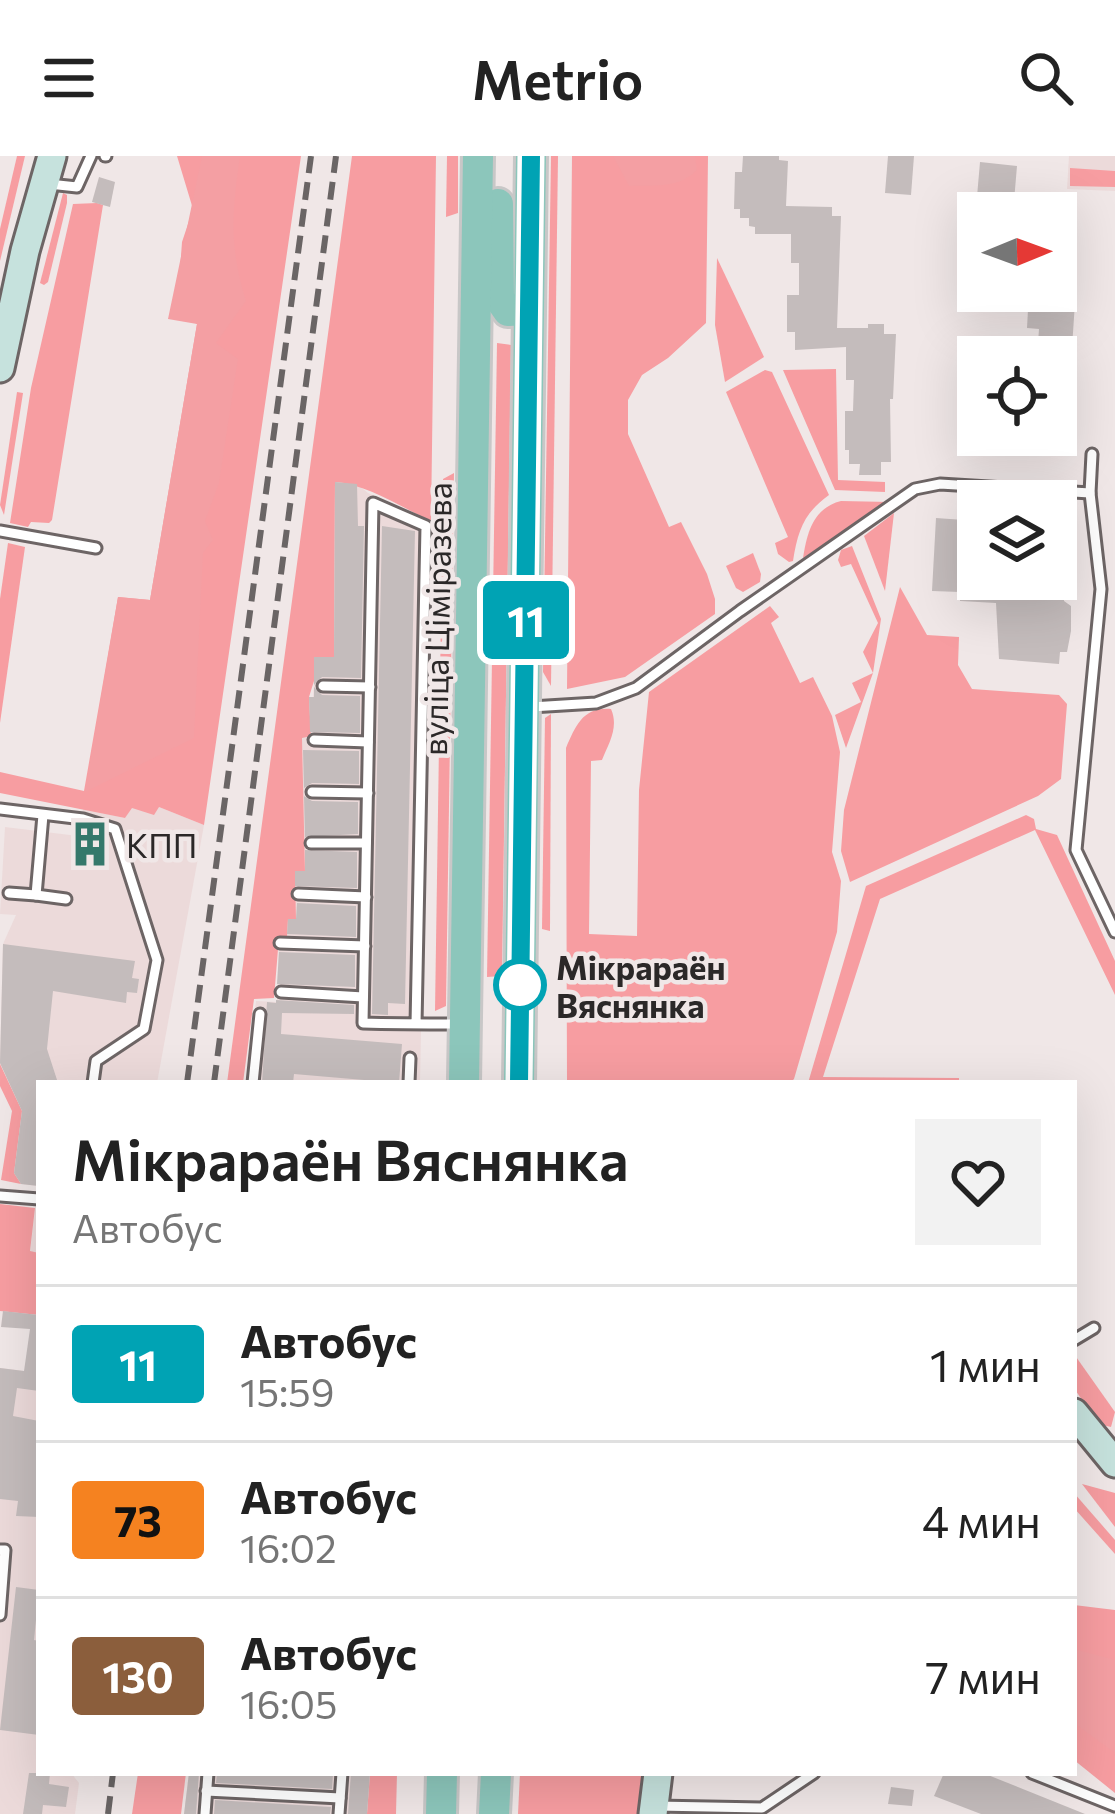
<!DOCTYPE html>
<html lang="ru">
<head>
<meta charset="utf-8">
<style>
	:root { --surface:#fff; --page:#f2f2f2; --text:#222; --muted:#767676; --line:#e0e0e0 }
	body { margin:0; font-family:Commissioner,sans-serif; background:var(--page); color:var(--text); height:100vh; display:flex; flex-direction:column; font-size:45px; white-space:nowrap }
	* { box-sizing:border-box; margin:0 }
	p { font-size:39px; color:var(--muted) }
	.icon { flex:none; width:66px; height:66px; fill:none; stroke:currentColor; stroke-width:2; stroke-linecap:round; stroke-linejoin:round }
	.map { position:relative; flex:1; overflow:hidden }
	.panel { position:absolute; left:36px; top:924px; width:1041px; height:696px; display:flex; flex-direction:column; background:var(--surface); border-radius:0px; box-shadow:0 12px 48px #0002 }
	.panel>* { flex:none }
	.badge { padding:0 24px; border-radius:9px; font-size:42px; line-height:78px }
	.needle { width:78px; rotate:89deg }
	.buttons { position:absolute; left:957px; top:36px; display:grid; gap:24px }
	.buttons a { display:grid; place-items:center; width:120px; height:120px; border-radius:0px; background:var(--surface); box-shadow:0 12px 48px #0002; font-size:60px }
	.map>.badge { position:absolute; translate:-50% -50%; box-shadow:0 0 0 6px #fff }
	.round { display:grid; place-items:center; flex:none; width:126px; height:126px; border-radius:0px; background:var(--page) }
	.overview { display:flex; align-items:center; justify-content:space-between; height:204px; padding:0 36px }
	h1 { font-size:57px; font-weight:600; line-height:90px }
	ul { padding:0; list-style:none }
	li { display:flex; align-items:center; gap:36px; height:156px; padding:0 36px; border-top:3px solid var(--line) }
	li div { flex:1 }
	li b { display:block; font-size:45px }
	li em { font-style:normal }
	li .badge { min-width:132px; font-weight:700; text-align:center }
	header { display:flex; justify-content:space-between; align-items:center; height:156px; padding:0 36px; background:var(--surface); font-size:54px; font-weight:600 }
	.map>svg:first-child { display:block }
	.built { fill:#ecdada }
	.green { fill:#f79da1 }
	.forest { fill:#f49fa3 }
	.building { fill:#c4bcbc }
	.lines { fill:none; stroke-linecap:round; stroke-linejoin:round }
	.lane-casing { stroke:#6d6565; stroke-width:15 }
	.secondary-casing { stroke:#6d6565; stroke-width:33 }
	.primary-casing { stroke:#c8c7c7; stroke-width:36 }
	.lane { stroke:#fff; stroke-width:9 }
	.secondary { stroke:#c6e2dd; stroke-width:27 }
	.primary { stroke:#8cc6bb; stroke-width:30 }
	.rail { stroke:#6a6565; stroke-width:6; stroke-dasharray:18 9; stroke-linecap:butt }
	.line-casing { stroke:#fff; stroke-width:27 }
	.line { stroke:#00a3b4; stroke-width:18 }
	.stop-dot { fill:#fff; stroke:#00a3b4; stroke-width:6 }
	.labels { text-anchor:middle; dominant-baseline:central; stroke-width:9; stroke-linejoin:round; paint-order:stroke }
	.street-label { font-size:33px; fill:#2b2828; stroke:#f0e7e7 }
	.poi-label { font-size:33px; fill:#2b2828; stroke:#f0e7e7; text-anchor:start }
	.stop-label { font-size:33px; font-weight:bold; fill:#2b2828; stroke:#f0e7e7; text-anchor:start }
</style>
</head>
<body>
<header><svg class="icon" aria-label="menu" viewBox="0 0 24 24"><path d="M4 6h16M4 12h16M4 18h16"/></svg>Metrio<svg class="icon" aria-label="search" viewBox="0 0 24 24"><circle cx="10" cy="10" r="6"/><path d="M15 15l6 6"/></svg></header>
<div class="map">
<svg width="1115" height="1658" viewBox="0 0 1115 1658">
	<rect width="100%" height="100%" fill="#f0e7e7"/>
	<g class="built">
		<path d="M1069,0h46v35l-48,-2z"/>
		<path d="M335,326l22,2 11,9 63,28 -11,562h-174l10,-82 21,1 2,-66 9,-17h8l-1,-48 10,-1 -3,-133 9,-2 3,-54 20,-25z"/>
		<path d="M132,651h27l45,18 -47,258h-118v170l-9,-1 8,-66 -17,-2 -7,-11 8,-62 -22,-48 3,-119 13,-29 -16,-1 5,-87 73,9 5,-27 42,9z"/>
		<path d="M0,1212l39,5v400h32l8,10 -4,31h-75z"/>
		<path d="M189,1617h181l-3,41h-183z"/>
	</g>
	<g class="green">
		<path d="M17,0h8l-25,105v-32z"/>
		<path d="M177,0h124l-97,669 -45,-18 -5,8 -22,-7 -7,10 -125,-25v-21l84,19 34,-194 32,3 47,-276 -20,-11 5,-71 11,-33z"/>
		<path d="M352,0h84l-5,365c-30,-14 -65,-37 -96,-39l-1,175 -20,24 -5,16 2,39 -9,2 3,133 -10,1 1,47h-8l-1,17 -8,1 -5,61 -20,1 -11,84h-16z"/>
		<path d="M447,0h11v57l-12,4z"/>
		<path d="M551,0h7l-7,530 -8,-14z"/>
		<path d="M572,0h136l-2,167 -38,35 -26,17 -14,25v34l41,93 12,-5 26,52 8,25v15l-90,63 -58,12z"/>
		<path d="M1070,12l45,3v16l-45,-1z"/>
		<path d="M63,37l4,2v8l-19,79 -4,3 -4,-2z"/>
		<path d="M97,47l6,2 -51,315 -3,3 -18,-1 -3,5 -18,-4 21,-135 42,-184z"/>
		<path d="M717,102l47,99 -39,25 -10,-57z"/>
		<path d="M497,187l14,2 -9,631 -15,1z"/>
		<path d="M836,213l2,111 47,2v10l-50,-2 -52,-120z"/>
		<path d="M765,214l7,2 57,123c-25,18 -31,35 -36,66l-4,1 -11,-8 -3,-11 13,-6 -62,-145z"/>
		<path d="M17,236l6,1 -19,122 -4,-10z"/>
		<path d="M454,317l-8,533 -11,5 8,-532z"/>
		<path d="M841,345l49,1 -87,56c4,-25 10,-50 38,-57z"/>
		<path d="M894,357l-9,78 -21,-55z"/>
		<path d="M8,387l17,4 -25,176v-124z"/>
		<path d="M852,390l29,73 -8,54 -27,75 -11,-33 26,-13 -9,-19 21,-10 -10,-21 15,-29 -27,-59 -10,3 -3,-7 3,-10z"/>
		<path d="M753,397l8,21 -1,8 -17,10 -7,-4 -10,-22z"/>
		<path d="M900,431l27,48 32,2 -1,28 14,24 87,6 8,9 -6,75 -23,17 -188,86 -9,-31 3,-41z"/>
		<path d="M770,450l9,11 -8,6 29,60 13,-6 19,39 8,36 -8,100 9,29 -4,51 -43,147 -4,4h-223l-1,-335c10,-23 17,-41 45,-39 8,18 -2,34 -9,51l-11,1 -2,173 48,2 2,-146 10,-98z"/>
		<path d="M551,558l-1,217 -8,-2 3,-211z"/>
		<path d="M1026,659l8,4 2,10 21,6 58,126v34l-80,-165 -155,69 -57,178 136,1v5h-151l58,-197z"/>
		<path d="M0,908l22,47 -8,62 7,11 -20,-4 11,-69 -12,-25z"/>
		<path d="M0,1048l35,4 -5,43 9,2v62l-39,-4z"/>
		<path d="M1074,1198l41,58 -4,15 -13,-3 -24,-36z"/>
		<path d="M1082,1328l33,9v34z"/>
		<path d="M1074,1337l41,47v14l-41,-46z"/>
		<path d="M1074,1449l41,5v183l-41,-33z"/>
		<path d="M138,1617h48l-5,41h-49z"/>
		<path d="M370,1617h27l-1,41h-29z"/>
		<path d="M520,1617h125l-6,41h-121z"/>
	</g>
	<g class="forest">
		<path d="M202,0h38c-8,57 -11,89 6,145l-30,42 22,16 -19,124 -14,38 8,19 -10,13 -9,185 -109,54 33,-195 32,3 47,-276 -29,-5z"/>
		<path d="M613,0h82l2,14c-18,19 -44,15 -68,16z"/>
		<path d="M1074,1493l41,11v93l-41,-30z"/>
	</g>
	<g class="building">
		<path d="M743,0h36v4l9,1 -2,45 46,1v9h9l-4,112h31v-4h16v10h12l-3,65h-3l1,63h-10v13h-22l1,-11h-11v-14h-4v-39h8l1,-31h-8v-33l-51,3v-18h-8v-37h12v-32h-8v-29h-36v-7l-6,-1v-8h-9v-9h-6l1,-37h7z"/>
		<path d="M888,0h26l-3,39 -26,-2z"/>
		<path d="M980,6l37,4 -4,47h-24v-4l-13,-1z"/>
		<path d="M99,21l16,5 -5,25 -18,-5z"/>
		<path d="M1056,129l20,2 -9,137h-11v-67h-19l2,-28 -12,-1 2,-37h27z"/>
		<path d="M335,326l22,2 1,42h6l-3,152 -39,-1 -8,8v-28h20z"/>
		<path d="M936,362l42,3v58h19v5l60,2v5h7v10l7,5v25l-4,21h-7l-1,12 -60,-5 -3,-56 -36,-2v-9l-28,-1z"/>
		<path d="M382,370l33,5 -10,473 -17,-1v12l-16,-1z"/>
		<path d="M314,531l8,8 38,1v37l-50,-1 -1,-35h5z"/>
		<path d="M303,594l56,1v33l-47,-1 -8,5z"/>
		<path d="M304,640l8,5 46,1v32l-53,3z"/>
		<path d="M305,694l52,2v36l-62,-2v-15h10z"/>
		<path d="M297,747l59,3v31l-69,-3 1,-15h8z"/>
		<path d="M3,788l132,17 -3,17 7,1 -2,14 -10,-1 -1,11 -73,-12 -6,58 11,34h-19v103l-18,-2 -7,-11 8,-62 -22,-48z"/>
		<path d="M279,796l76,3v32l-78,-3z"/>
		<path d="M276,844l78,5v9l-72,-1 -1,21 121,10 -3,39 -105,-9 -1,9h-31l5,-81 9,1z"/>
		<path d="M3,1155l36,4v76l-22,-3 -4,28 26,5v96l-23,-1 2,-15 -18,-2v-131l24,3 6,-42 -29,-2z"/>
		<path d="M16,1431l23,3 -5,50 5,1v94l-39,-5z"/>
		<path d="M29,1617h21l-1,11 20,3 -3,20 -23,-2 -1,9h-19z"/>
		<path d="M189,1617h10l-3,41h-12z"/>
		<path d="M217,1617h116l-1,16 -116,-6z"/>
		<path d="M351,1617h19l-3,41h-19z"/>
		<path d="M944,1617h39l102,41h-104l-47,-18z"/>
		<path d="M891,1631l23,3 -2,16 -24,-2z"/>
		<path d="M215,1644l116,7 -1,7h-116z"/>
	</g>
	<g class="lines">
		<g class="lane-casing">
			<g id="lane">
				<path d="M105,0h1"/>
				<path d="M49,28l28,3 14,-31"/>
				<path d="M1092,298l-2,39 11,96 -25,261 39,82"/>
				<path d="M0,375l96,17"/>
				<path d="M323,530l47,1"/>
				<path d="M531,551l65,-4 40,-15 104,-77 175,-122 25,-5 150,9"/>
				<path d="M314,584l54,2"/>
				<path d="M312,636l56,1"/>
				<path d="M0,653l83,10 32,10 42,131 -13,69 -48,32 -3,22"/>
				<path d="M311,687h55"/>
				<path d="M9,737l27,2 7,-80"/>
				<path d="M298,738l68,3"/>
				<path d="M36,739l30,4"/>
				<path d="M280,787l85,3"/>
				<path d="M281,836l82,5"/>
				<path d="M416,868l10,-498 -53,-23 -10,520c32,1 65,1 97,1"/>
				<path d="M253,927l7,-69"/>
				<path d="M409,927l1,-25"/>
				<path d="M0,1040l39,3"/>
				<path d="M1074,1184l20,-12"/>
				<path d="M0,1394h5l-5,65"/>
				<path d="M1032,1617l83,33"/>
				<path d="M206,1635l134,7"/>
				<path d="M656,1650l106,2 52,-35"/>
				<path d="M205,1658l3,-41"/>
				<path d="M339,1658l3,-41"/>
			</g>
		</g>
		<g class="secondary-casing">
			<g id="secondary">
				<path d="M0,212l25,-117 27,-95"/>
				<path d="M1074,1257l41,50"/>
				<path d="M653,1658l5,-41"/>
			</g>
		</g>
		<g class="primary-casing">
			<g id="primary">
				<path d="M498,48l1,94 9,13 20,-1"/>
				<path d="M464,927l14,-927"/>
				<path d="M519,927l12,-927"/>
				<path d="M441,1658l1,-41"/>
				<path d="M494,1658l2,-41"/>
			</g>
		</g>
		<use href="#lane" class="lane"/>
		<use href="#secondary" class="secondary"/>
		<use href="#primary" class="primary"/>
		<g class="rail">
			<path d="M187,927l124,-927"/>
			<path d="M214,927l122,-927"/>
			<path d="M108,1658l5,-41"/>
		</g>
	</g>
	<g class="lines">
		<g class="line-casing">
			<path id="line" d="M519,927l12,-927"/>
		</g>
		<use href="#line" class="line"/>
	</g>
	<defs>
		<g id="building-bare" transform="scale(3.6)"><path d="M-4-6H4V6H1V3H-1V6H-4ZM-2.5-4.3h1.7v1.8h-1.7ZM.8-4.3h1.7v1.8H.8ZM-2.5-1h1.7V.8h-1.7ZM.8-1h1.7V.8H.8Z" fill="#34786b" stroke="#f0e7e7" stroke-width="2.5" paint-order="stroke"/></g>
	</defs>
	<g fill-rule="evenodd">
		<use href="#building-bare" x="90" y="688"/>
	</g>
	<circle class="stop-dot" cx="520" cy="829" r="24"/>
	<g class="labels">
		<g class="street-label">
			<text transform="translate(436 463) rotate(-89)">вуліца Ціміразева</text>
		</g>
		<g class="poi-label">
			<text x="126" y="688">КПП</text>
		</g>
		<g class="stop-label">
			<text x="556" y="810">Мікрараён<tspan x="556" dy="38">Вяснянка</tspan></text>
		</g>
	</g>
</svg>
<div class="buttons">
<a><svg class="needle" viewBox="-14 -14 28 28"><path d="M0-13l5 13h-10z" fill="#e53935"/><path d="M0 13l5-13h-10z" fill="#767676"/></svg></a>
<a><svg class="icon" aria-label="locate" viewBox="0 0 24 24"><circle cx="12" cy="12" r="6"/><path d="M12 2v4M12 18v4M2 12h4M18 12h4"/></svg></a>
<a><svg class="icon" aria-label="layers" viewBox="0 0 24 24"><path d="M12 4l9 5-9 5-9-5zM3 14l9 5 9-5"/></svg></a>
</div>
<b class="badge" style="left:526px;top:464px;background:#00a3b4;color:#fff">11</b>
<section class="panel">
<div class="overview"><div><h1>Мікрараён Вяснянка</h1><p>Автобус</p></div><a class="round"><svg class="icon" aria-label="heart" viewBox="0 0 24 24"><path d="M12 20l-8-8c-3-5 5-10 8-4 3-6 11-1 8 4z"/></svg></a></div>
<ul>
<li><span class="badge" style="background:#00a3b4;color:#fff">11</span><div><b>Автобус</b><p>15:59</p></div><em>1 мин</em></li>
<li><span class="badge" style="background:#f58220;color:#111">73</span><div><b>Автобус</b><p>16:02</p></div><em>4 мин</em></li>
<li><span class="badge" style="background:#8b5e3c;color:#fff">130</span><div><b>Автобус</b><p>16:05</p></div><em>7 мин</em></li>
</ul>
</section>
</div>
</body>
</html>
